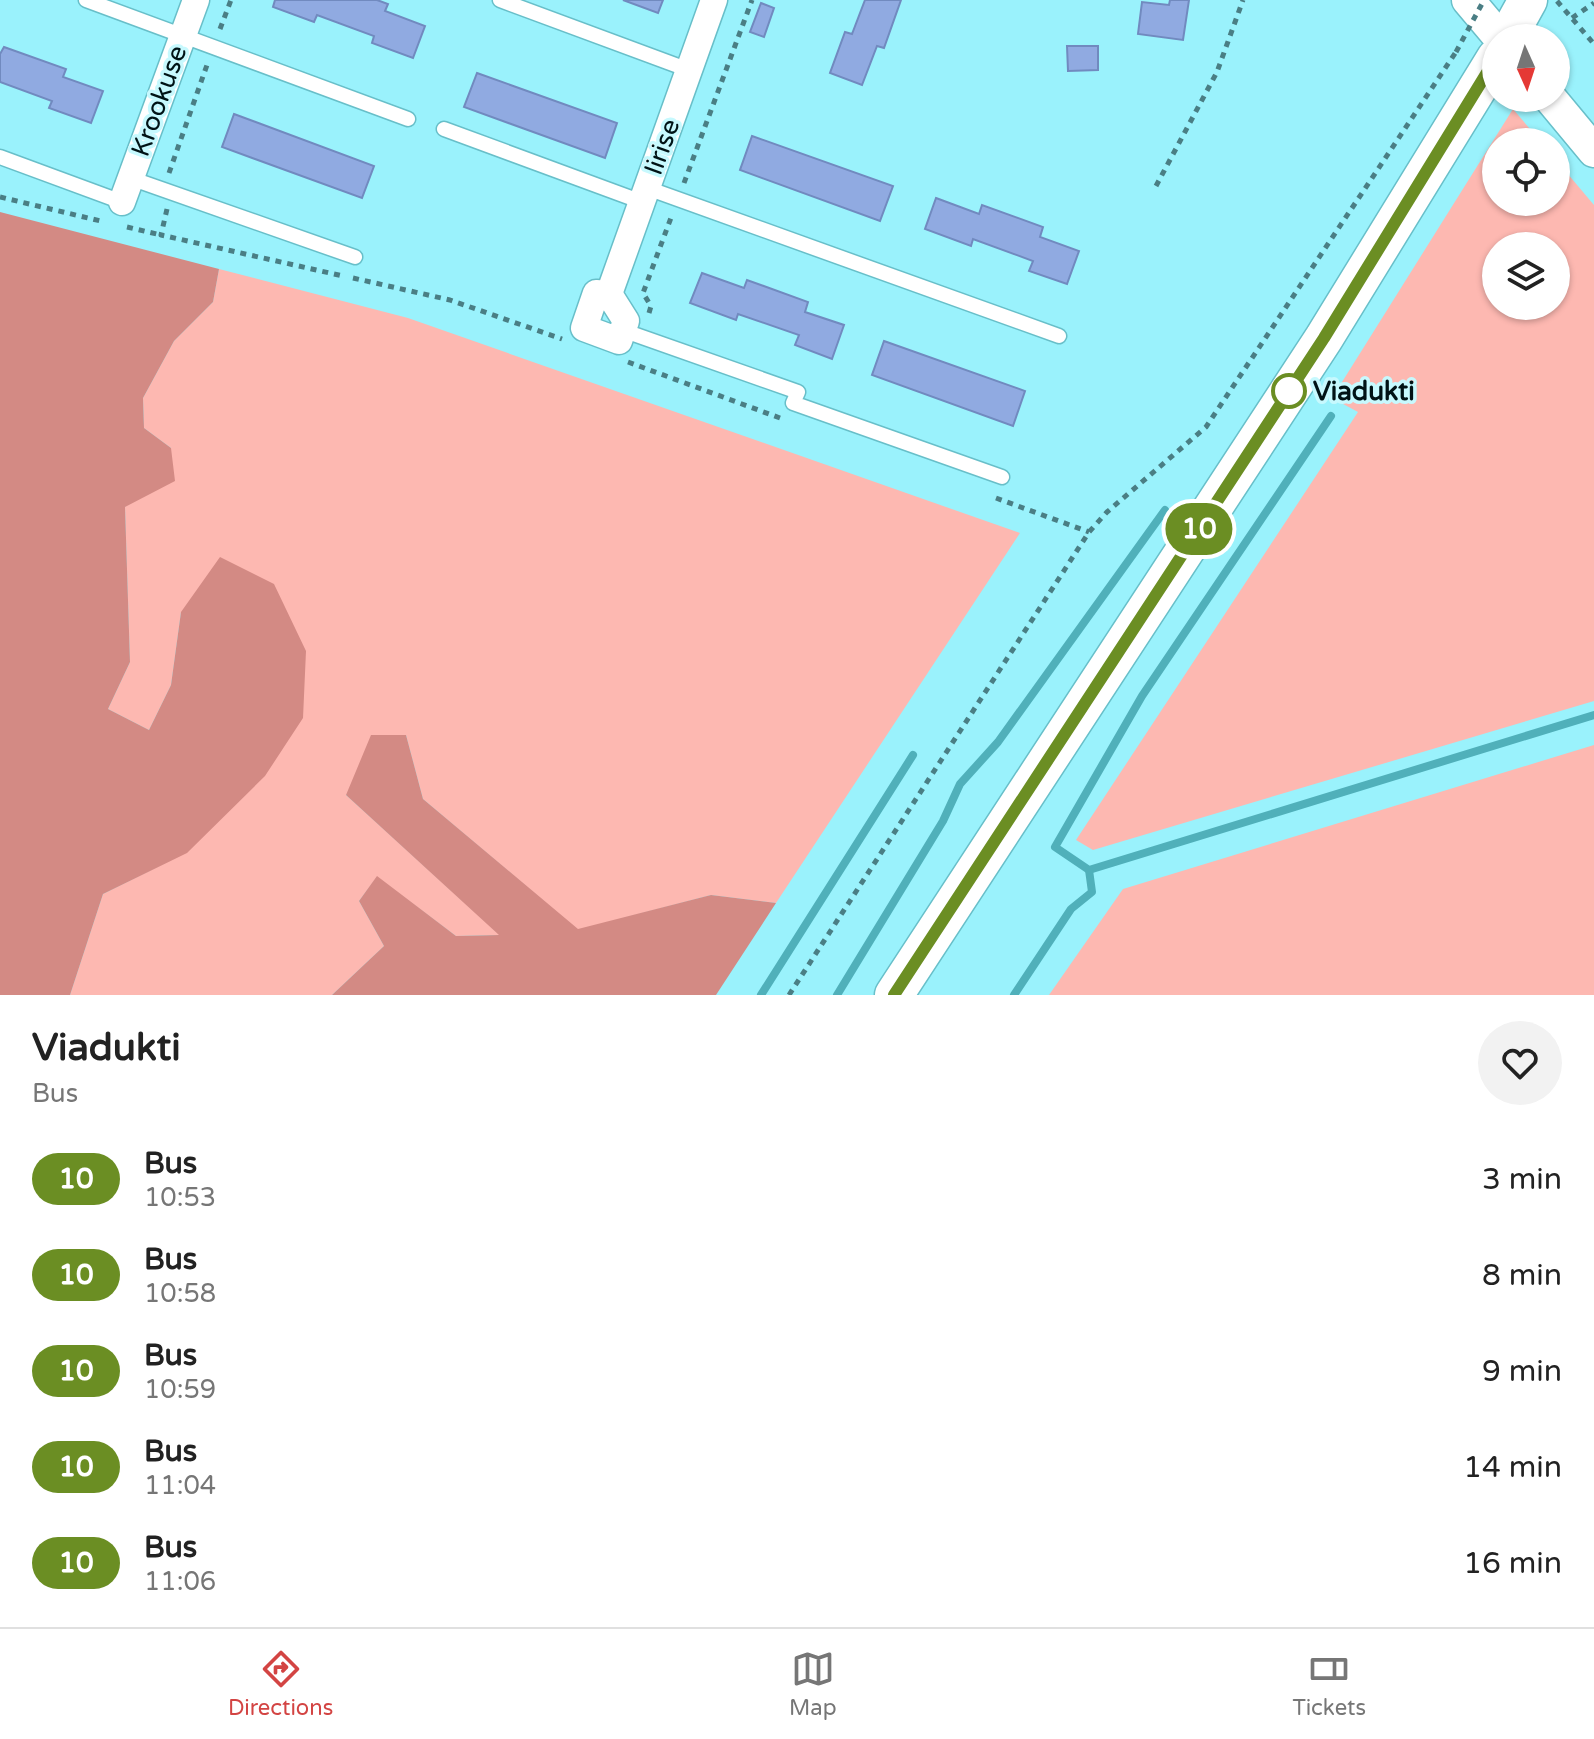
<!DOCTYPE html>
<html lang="en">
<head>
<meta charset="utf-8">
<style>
	:root { --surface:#fff; --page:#f2f2f2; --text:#222; --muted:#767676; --line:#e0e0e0; --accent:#d34443 }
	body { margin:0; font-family:"Varela Round",sans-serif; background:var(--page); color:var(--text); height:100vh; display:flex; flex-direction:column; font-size:30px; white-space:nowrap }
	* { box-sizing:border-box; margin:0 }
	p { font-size:26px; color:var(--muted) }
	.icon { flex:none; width:44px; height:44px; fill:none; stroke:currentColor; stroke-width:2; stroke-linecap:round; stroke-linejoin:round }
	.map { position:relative; height:995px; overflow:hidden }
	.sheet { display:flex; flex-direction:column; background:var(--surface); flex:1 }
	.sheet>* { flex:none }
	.badge { padding:0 16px; border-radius:26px; font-size:28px; line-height:52px }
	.needle { width:52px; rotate:177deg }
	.tools { position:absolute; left:1482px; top:24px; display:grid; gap:16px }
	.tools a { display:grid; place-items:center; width:88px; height:88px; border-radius:50%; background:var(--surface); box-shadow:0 2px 6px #0004; font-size:40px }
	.map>.badge { position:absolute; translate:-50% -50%; box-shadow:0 0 0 4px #fff }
	.round { display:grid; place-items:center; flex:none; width:84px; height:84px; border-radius:42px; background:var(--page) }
	.headline { display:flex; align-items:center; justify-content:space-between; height:136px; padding:0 32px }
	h1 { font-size:38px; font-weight:700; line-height:60px }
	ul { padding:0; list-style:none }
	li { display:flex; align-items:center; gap:24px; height:96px; padding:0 32px }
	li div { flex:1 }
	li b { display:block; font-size:30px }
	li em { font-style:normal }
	li .badge { min-width:88px; font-weight:700; text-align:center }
	.dock { display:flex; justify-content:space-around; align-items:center; height:112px; border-top:2px solid var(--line); background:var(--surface); font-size:22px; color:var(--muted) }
	.dock a { display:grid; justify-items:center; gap:4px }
	.dock .selected { color:var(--accent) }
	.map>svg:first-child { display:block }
	.green { fill:#fdb8b1; fill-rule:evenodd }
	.forest { fill:#d38a84 }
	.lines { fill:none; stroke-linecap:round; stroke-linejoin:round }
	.stream { stroke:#50b0ba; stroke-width:8 }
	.building { fill:#90aae1; stroke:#718abf; stroke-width:2 }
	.service-casing { stroke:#68bfc9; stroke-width:17 }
	.minor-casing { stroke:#68bfc9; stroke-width:29 }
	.tertiary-casing { stroke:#68bfc9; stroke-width:35 }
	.secondary-casing { stroke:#68bfc9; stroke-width:41 }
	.path { stroke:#4a7e84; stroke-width:5; stroke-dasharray:6 6; stroke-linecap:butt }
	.service { stroke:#fff; stroke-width:14 }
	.minor { stroke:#fff; stroke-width:26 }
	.tertiary { stroke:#fff; stroke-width:32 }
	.secondary { stroke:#fff; stroke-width:38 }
	.path-bridge { stroke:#4a7e84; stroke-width:5; stroke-dasharray:6 6; stroke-linecap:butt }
	.line-casing { stroke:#fff; stroke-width:18 }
	.line { stroke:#6b8e23; stroke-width:12 }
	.stop-dot { fill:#fff; stroke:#6b8e23; stroke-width:4 }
	.labels { text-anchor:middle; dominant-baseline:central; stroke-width:7; stroke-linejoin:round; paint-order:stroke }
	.street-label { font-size:26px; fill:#001316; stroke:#c7f9fe }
	.stop-label { font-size:26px; font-weight:bold; fill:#001316; stroke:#c7f9fe; text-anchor:start }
</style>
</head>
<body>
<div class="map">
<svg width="1594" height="995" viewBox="0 0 1594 995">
	<rect width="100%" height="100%" fill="#9af2fc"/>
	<g class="green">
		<path d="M1513,109l28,33h-45v60h60v-42l38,45v496l-501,149 -17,-10 282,-428 -26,-14zM1496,246h60v60h-60z"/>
		<path d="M219,269l189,49 612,215 -244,370 -65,-8 -133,35 -155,-131 -17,-64 -60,60 154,140 -44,1 -79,-59 -18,24 25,45 -52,49h-262l33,-101 84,-42 -6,-240 -10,73 -22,45 -41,-21 22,-47 -5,-155 46,-59 -27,-20 -1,-30 31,-57 39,-39z"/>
		<path d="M1594,745v250h-545l74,-106z"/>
	</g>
	<g class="forest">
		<path d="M0,212l219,57 -6,33 -39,39 -31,57 1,30 27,20 4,33 -50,26 5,155 -22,47 41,21 22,-45 10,-73 39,-55 54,27 32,67 -3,67 -38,58 -78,77 -84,41 -33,101h-70z"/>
		<path d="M371,735h35l17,64 155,130 133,-34 65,8 -60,92h-384l52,-49 -25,-45 18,-25 79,60 43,-1 -153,-140z"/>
	</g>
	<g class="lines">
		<g class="stream">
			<path d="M1331,416l-189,280 -87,151 34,23 505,-155"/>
			<path d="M761,995l152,-240"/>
			<path d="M837,995l106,-174 17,-37 38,-42 167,-232"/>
			<path d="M1014,995l57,-86 21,-17 -3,-22"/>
		</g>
	</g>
	<g class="building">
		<path d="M275,0h102l11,4 -3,7 40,15 -12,32 -41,-15 2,-7 -57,-21 -3,7 -41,-15z"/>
		<path d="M623,0h40l-5,13z"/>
		<path d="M865,0h36l-17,48 -7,-2 -15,39 -32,-12 15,-41 7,2z"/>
		<path d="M1170,0h19l-6,40 -45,-6 4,-32 27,3z"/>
		<path d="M761,3l13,5 -10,29 -14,-5z"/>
		<path d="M1067,46h31v24l-30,1z"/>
		<path d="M4,47l62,22 -3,8 40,14 -12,32 -42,-15 3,-7 -52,-19v-28z"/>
		<path d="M477,73l140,50 -12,35 -141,-51z"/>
		<path d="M234,114l140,52 -12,32 -140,-51z"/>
		<path d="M752,136l141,50 -13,35 -140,-51z"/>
		<path d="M936,198l43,16 3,-9 61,22 -3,10 39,14 -12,33 -38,-13 4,-10 -60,-22 -2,7 -46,-17z"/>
		<path d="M702,273l42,15 3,-8 61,22 -3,10 39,13 -12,34 -37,-14 4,-10 -61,-21 -2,6 -46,-17z"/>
		<path d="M884,341l141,50 -12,35 -141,-51z"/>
	</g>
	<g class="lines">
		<g class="service-casing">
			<g id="service">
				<path d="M86,0l322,119"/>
				<path d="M500,0l189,70"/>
				<path d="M444,129l198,73"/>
				<path d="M0,157l122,45"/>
				<path d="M130,178l225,79"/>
				<path d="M647,188l412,148"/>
				<path d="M622,330l176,62 -5,11 209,74"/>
			</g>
		</g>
		<g class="minor-casing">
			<g id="minor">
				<path d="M122,202l74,-202"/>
				<path d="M596,293l13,1 17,27 -7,20 -35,-13z"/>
				<path d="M609,294l105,-294"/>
			</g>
		</g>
		<g class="tertiary-casing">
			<g id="tertiary">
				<path d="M1468,0l32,38"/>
				<path d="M1550,98l44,53"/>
			</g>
		</g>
		<g class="secondary-casing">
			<g id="secondary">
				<path d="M1507,38l21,-38"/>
				<path d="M894,995l430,-657 172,-280"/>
			</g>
		</g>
		<g class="path">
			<path d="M1557,1l37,43"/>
			<path d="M1572,18l22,-15"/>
			<path d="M220,29l11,-29"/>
			<path d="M169,173l38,-108"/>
			<path d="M684,183l68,-183"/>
			<path d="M1156,186l61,-114 26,-72"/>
			<path d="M0,197l105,25"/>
			<path d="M167,209l-6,26 182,41"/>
			<path d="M127,227l34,8"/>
			<path d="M353,278l97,22 112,39"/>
			<path d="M649,313l2,-7 -8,-13 29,-78"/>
			<path d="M628,362l152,56"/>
			<path d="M996,498l93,34"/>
			<path d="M789,995l300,-463 18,-20 99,-85 250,-375"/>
		</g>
		<use href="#service" class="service"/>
		<use href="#minor" class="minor"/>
		<use href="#tertiary" class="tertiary"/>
		<use href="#secondary" class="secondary"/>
		<path class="path-bridge" d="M1456,52l28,-52"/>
	</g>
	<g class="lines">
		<g class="line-casing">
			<path id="line" d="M894,995l430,-657 172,-280"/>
		</g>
		<use href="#line" class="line"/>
	</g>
	<circle class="stop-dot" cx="1289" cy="391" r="16"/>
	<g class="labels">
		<g class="street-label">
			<text transform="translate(159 101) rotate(-70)">Krookuse</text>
			<text transform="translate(662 147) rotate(-70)">Iirise</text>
		</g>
		<g class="stop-label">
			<text x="1313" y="391">Viadukti</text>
		</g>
	</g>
</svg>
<div class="tools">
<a><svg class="needle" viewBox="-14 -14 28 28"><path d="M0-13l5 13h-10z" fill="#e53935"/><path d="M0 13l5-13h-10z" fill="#767676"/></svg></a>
<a><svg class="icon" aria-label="locate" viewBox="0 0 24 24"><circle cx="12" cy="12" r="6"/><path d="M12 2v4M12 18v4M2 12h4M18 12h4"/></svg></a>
<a><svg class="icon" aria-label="layers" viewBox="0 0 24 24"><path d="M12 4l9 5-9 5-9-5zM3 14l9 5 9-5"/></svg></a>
</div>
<b class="badge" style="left:1199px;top:529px;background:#6b8e23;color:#fff">10</b>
</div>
<section class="sheet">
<div class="headline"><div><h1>Viadukti</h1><p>Bus</p></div><a class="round"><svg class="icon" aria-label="heart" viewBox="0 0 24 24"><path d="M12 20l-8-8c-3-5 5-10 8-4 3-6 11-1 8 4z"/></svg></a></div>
<ul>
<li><span class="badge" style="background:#6b8e23;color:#fff">10</span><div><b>Bus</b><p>10:53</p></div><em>3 min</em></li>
<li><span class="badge" style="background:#6b8e23;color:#fff">10</span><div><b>Bus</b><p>10:58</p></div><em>8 min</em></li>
<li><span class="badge" style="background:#6b8e23;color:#fff">10</span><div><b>Bus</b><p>10:59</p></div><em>9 min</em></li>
<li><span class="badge" style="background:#6b8e23;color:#fff">10</span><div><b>Bus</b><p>11:04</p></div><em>14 min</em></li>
<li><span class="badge" style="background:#6b8e23;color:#fff">10</span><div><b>Bus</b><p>11:06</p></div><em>16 min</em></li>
</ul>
</section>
<nav class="dock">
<a class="selected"><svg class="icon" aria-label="directions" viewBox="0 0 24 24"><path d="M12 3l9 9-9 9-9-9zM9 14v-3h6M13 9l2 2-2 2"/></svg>Directions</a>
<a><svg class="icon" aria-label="map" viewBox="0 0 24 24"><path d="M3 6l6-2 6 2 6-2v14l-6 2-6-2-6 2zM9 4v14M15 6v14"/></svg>Map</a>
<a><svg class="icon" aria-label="tickets" viewBox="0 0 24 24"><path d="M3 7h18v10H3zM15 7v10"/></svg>Tickets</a>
</nav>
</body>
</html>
